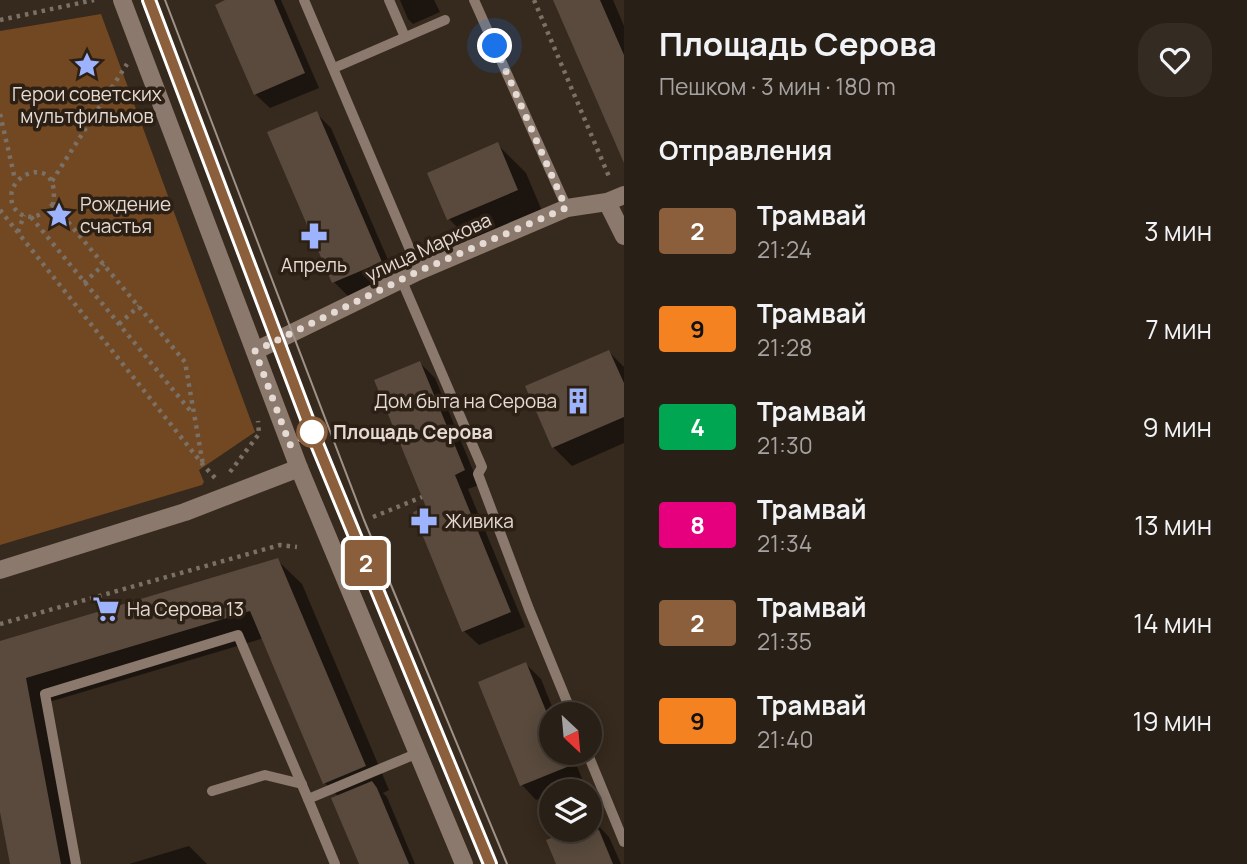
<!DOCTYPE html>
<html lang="ru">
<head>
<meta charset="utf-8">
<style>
	:root { --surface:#281f16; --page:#342c23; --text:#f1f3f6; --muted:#a5a2a1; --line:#443d35 }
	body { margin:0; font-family:Manrope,sans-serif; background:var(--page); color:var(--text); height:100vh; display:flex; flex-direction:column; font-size:26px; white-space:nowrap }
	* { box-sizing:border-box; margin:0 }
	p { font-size:23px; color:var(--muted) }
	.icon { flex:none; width:38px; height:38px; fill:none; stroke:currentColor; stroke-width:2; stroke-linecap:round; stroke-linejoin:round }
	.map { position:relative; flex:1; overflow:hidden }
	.sheet { display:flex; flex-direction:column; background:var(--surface); width:623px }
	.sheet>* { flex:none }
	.badge { padding:0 14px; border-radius:5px; font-size:24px; line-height:46px }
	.needle { width:46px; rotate:154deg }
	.tools { position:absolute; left:539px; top:702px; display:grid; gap:14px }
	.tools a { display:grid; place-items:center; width:63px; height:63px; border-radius:50%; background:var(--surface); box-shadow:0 4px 18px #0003,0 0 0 2px var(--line); font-size:35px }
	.you { position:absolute; width:35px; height:35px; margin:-18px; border:5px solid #fff; border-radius:50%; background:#1a73e8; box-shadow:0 0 0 10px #1a73e833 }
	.map>.badge { position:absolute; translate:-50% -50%; box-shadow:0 0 0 4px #fff }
	h2 { padding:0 35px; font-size:26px; line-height:63px }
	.round { display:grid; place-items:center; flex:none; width:74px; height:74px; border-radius:28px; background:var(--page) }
	.headline { display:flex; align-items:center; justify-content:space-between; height:119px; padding:0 35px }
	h1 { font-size:33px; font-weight:700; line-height:52px }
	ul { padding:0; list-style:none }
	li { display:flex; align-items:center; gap:21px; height:98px; padding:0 35px }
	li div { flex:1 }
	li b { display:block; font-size:26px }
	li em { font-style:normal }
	li .badge { min-width:77px; font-weight:700; text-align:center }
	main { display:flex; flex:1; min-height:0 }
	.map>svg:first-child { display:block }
	.green { fill:#714822 }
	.shadow { fill:#0007 }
	.building { fill:#594a3d }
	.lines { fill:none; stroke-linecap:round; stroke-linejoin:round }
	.path { stroke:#7b7065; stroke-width:4.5; stroke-dasharray:3.5 5; stroke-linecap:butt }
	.service { stroke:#8a796c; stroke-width:10 }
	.minor { stroke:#8a796c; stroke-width:18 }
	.tertiary { stroke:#8a796c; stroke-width:18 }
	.tram { stroke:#9e9289; stroke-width:2 }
	.line-casing { stroke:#fff; stroke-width:16 }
	.line { stroke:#8b5e3c; stroke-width:10 }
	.walk { stroke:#e5dbd4; stroke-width:7; stroke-dasharray:0 12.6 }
	.stop-dot { fill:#fff; stroke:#8b5e3c; stroke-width:3.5 }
	.labels { text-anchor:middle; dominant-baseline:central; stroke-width:7; stroke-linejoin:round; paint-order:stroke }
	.poi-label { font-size:19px; fill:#e5dbd4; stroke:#2c1f14; text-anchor:start }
	.street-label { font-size:19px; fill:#e5dbd4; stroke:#2c1f14 }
	.stop-label { font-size:19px; font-weight:bold; fill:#e5dbd4; stroke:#2c1f14; text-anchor:start }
</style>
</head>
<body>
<main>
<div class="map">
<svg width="624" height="864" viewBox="0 0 624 864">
	<rect width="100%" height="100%" fill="#36291d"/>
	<path class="green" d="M101,14l154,418 -56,38 5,12 -2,3 -202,60v-514z"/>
	<g class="shadow">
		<path d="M230,0h51l38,88 -49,20 -15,-14z"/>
		<path d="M400,0h34l6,12 -27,12 -5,-5z"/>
		<path d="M555,0h58l11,26v133z"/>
		<path d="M316,113l15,15 64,148 -46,21 -15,-15z"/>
		<path d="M498,145l28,28 19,45 -68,29 -28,-28z"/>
		<path d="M609,352l15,15v76l-52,23 -19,-19z"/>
		<path d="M420,363l15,15 44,107 -11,4 57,138 -46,18 -15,-14z"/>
		<path d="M277,560l25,24 87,206 -6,3 4,4 28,67h-54l-22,-67 -14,-14 -61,-145 -215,64 31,162h-69l-11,-61v-160z"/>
		<path d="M526,664l15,15 14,35h-4v38h20l12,29 -25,10h-7v3l-15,6 -14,-15z"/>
		<path d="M595,822l14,15 12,27h-63l-10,-23 29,-11h13v-6z"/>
		<path d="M189,846l18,18h-78z"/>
	</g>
	<g class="building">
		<path d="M225,0h49l31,73 -51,22 -39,-90z"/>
		<path d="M553,0h47l24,55v108z"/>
		<path d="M317,111l65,151 -50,21 -65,-151z"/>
		<path d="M498,142l20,48 -71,30 -20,-47z"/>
		<path d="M609,350l15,33v34l-72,31 -27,-62z"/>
		<path d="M420,361l45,109 -10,5 56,137 -49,20 -49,-120 13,-5 -52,-127z"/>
		<path d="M278,558l88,208 -43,18 -73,-173 -224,67 35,186h-51l-10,-52v-171z"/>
		<path d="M526,662l25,61v29h28l3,9 -62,25 -42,-104z"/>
		<path d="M372,781l5,7 32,76h-50l-28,-66z"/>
		<path d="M572,830h27l14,34h-57l-10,-24z"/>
	</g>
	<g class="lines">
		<g class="path">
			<path d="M534,0l76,179"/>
			<path d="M0,20l94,-20"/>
			<path d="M0,114l15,65"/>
			<path d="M52,181l75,-117"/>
			<path d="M53,204c-11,13 -29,20 -40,2 -13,-33 49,-55 40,-2l132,158 18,103"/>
			<path d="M0,210l204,256 12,13"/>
			<path d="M31,217l162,197"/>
			<path d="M18,232l6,-17"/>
			<path d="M84,283l20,-19"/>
			<path d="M119,324l20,-18"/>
			<path d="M230,472l29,-38 -1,-13"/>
			<path d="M373,517l49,-20"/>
			<path d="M0,624l280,-79 17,2"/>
		</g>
		<g class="service">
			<path d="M304,0l115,271"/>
			<path d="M389,0l16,37"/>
			<path d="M474,0l93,208"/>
			<path d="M334,68l111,-48"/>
			<path d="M402,281l80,186 -4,7 51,135 43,105"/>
			<path d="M587,752l37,90"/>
			<path d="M212,791l53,-16 37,9"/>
			<path d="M308,799l27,65"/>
			<path d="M76,864l-31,-170 193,-59 70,164 110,-46"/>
		</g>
		<g class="minor">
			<path d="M607,202l17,34"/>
			<path d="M255,351l164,-80 148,-63 40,-6 17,-7"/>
		</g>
		<g class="tertiary">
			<path d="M122,0l177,468 165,396"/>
			<path d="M0,570l185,-58 114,-44"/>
		</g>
		<g class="tram">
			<path d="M149,0l163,432 178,432"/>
			<path d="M165,0l199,520 143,344"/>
		</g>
	</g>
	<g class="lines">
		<g class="line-casing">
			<path id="line" d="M149,0l163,432 178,432"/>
		</g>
		<use href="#line" class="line"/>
		<path class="walk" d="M312,432l-22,13 -35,-94 164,-80 147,-63 -71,-162"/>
	</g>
	<defs>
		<g id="sight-bare" transform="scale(2.1)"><path d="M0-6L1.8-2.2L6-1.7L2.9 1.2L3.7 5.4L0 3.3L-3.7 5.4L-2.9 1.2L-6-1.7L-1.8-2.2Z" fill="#9eb3fd" stroke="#2c1f14" stroke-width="2.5" paint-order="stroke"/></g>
		<g id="pharmacy-bare" transform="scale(2.1)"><path d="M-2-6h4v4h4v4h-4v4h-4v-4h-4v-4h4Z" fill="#9eb3fd" stroke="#2c1f14" stroke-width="2.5" paint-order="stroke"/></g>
		<g id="building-bare" transform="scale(2.1)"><path d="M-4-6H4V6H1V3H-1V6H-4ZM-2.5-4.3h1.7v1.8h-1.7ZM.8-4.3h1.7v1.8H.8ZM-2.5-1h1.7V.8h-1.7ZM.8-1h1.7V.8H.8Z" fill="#9eb3fd" stroke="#2c1f14" stroke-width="2.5" paint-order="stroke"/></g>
		<g id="supermarket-bare" transform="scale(2.1)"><path d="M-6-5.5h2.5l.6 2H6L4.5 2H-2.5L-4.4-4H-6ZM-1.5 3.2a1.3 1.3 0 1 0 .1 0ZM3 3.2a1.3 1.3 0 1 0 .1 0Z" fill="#9eb3fd" stroke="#2c1f14" stroke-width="2.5" paint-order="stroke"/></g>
	</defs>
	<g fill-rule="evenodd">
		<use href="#sight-bare" x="87" y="65"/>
		<use href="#sight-bare" x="59" y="215"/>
		<use href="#pharmacy-bare" x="314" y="236"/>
		<use href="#building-bare" x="578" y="401"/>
		<use href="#pharmacy-bare" x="424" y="521"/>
		<use href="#supermarket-bare" x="106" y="609"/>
	</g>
	<circle class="stop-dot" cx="312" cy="432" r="14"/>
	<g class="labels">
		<g class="poi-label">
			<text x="87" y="94" text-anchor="middle">Герои советских<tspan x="87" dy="22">мультфильмов</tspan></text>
			<text x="80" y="204">Рождение<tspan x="80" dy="22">счастья</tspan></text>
			<text x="314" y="265" text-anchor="middle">Апрель</text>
			<text x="557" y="401" text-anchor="end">Дом быта на Серова</text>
			<text x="445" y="521">Живика</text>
			<text x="127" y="609">На Серова 13</text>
		</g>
		<g class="street-label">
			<text transform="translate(428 247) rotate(-25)">улица Маркова</text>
		</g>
		<g class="stop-label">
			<text x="333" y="432">Площадь Серова</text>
		</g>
	</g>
</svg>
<div class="tools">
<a><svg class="needle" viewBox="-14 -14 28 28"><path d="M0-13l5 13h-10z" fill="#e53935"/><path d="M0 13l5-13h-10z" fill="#a5a2a1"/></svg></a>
<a><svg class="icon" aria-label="layers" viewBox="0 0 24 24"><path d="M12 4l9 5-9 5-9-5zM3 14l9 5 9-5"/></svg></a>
</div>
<div class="you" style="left:495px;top:46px"></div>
<b class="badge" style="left:366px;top:563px;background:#8b5e3c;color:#fff">2</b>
</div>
<section class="sheet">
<div class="headline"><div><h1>Площадь Серова</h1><p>Пешком · 3 мин · 180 m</p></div><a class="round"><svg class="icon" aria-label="heart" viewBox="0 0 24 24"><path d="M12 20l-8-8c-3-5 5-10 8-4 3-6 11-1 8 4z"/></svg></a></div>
<h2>Отправления</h2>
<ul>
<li><span class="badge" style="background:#8b5e3c;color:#fff">2</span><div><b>Трамвай</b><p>21:24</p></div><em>3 мин</em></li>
<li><span class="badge" style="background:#f58220;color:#111">9</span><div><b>Трамвай</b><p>21:28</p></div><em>7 мин</em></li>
<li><span class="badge" style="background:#00a651;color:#fff">4</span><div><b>Трамвай</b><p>21:30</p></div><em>9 мин</em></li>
<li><span class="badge" style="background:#e6007e;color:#fff">8</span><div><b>Трамвай</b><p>21:34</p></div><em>13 мин</em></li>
<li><span class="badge" style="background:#8b5e3c;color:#fff">2</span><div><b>Трамвай</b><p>21:35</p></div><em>14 мин</em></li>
<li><span class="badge" style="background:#f58220;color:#111">9</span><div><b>Трамвай</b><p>21:40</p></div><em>19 мин</em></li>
</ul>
</section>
</main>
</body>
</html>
